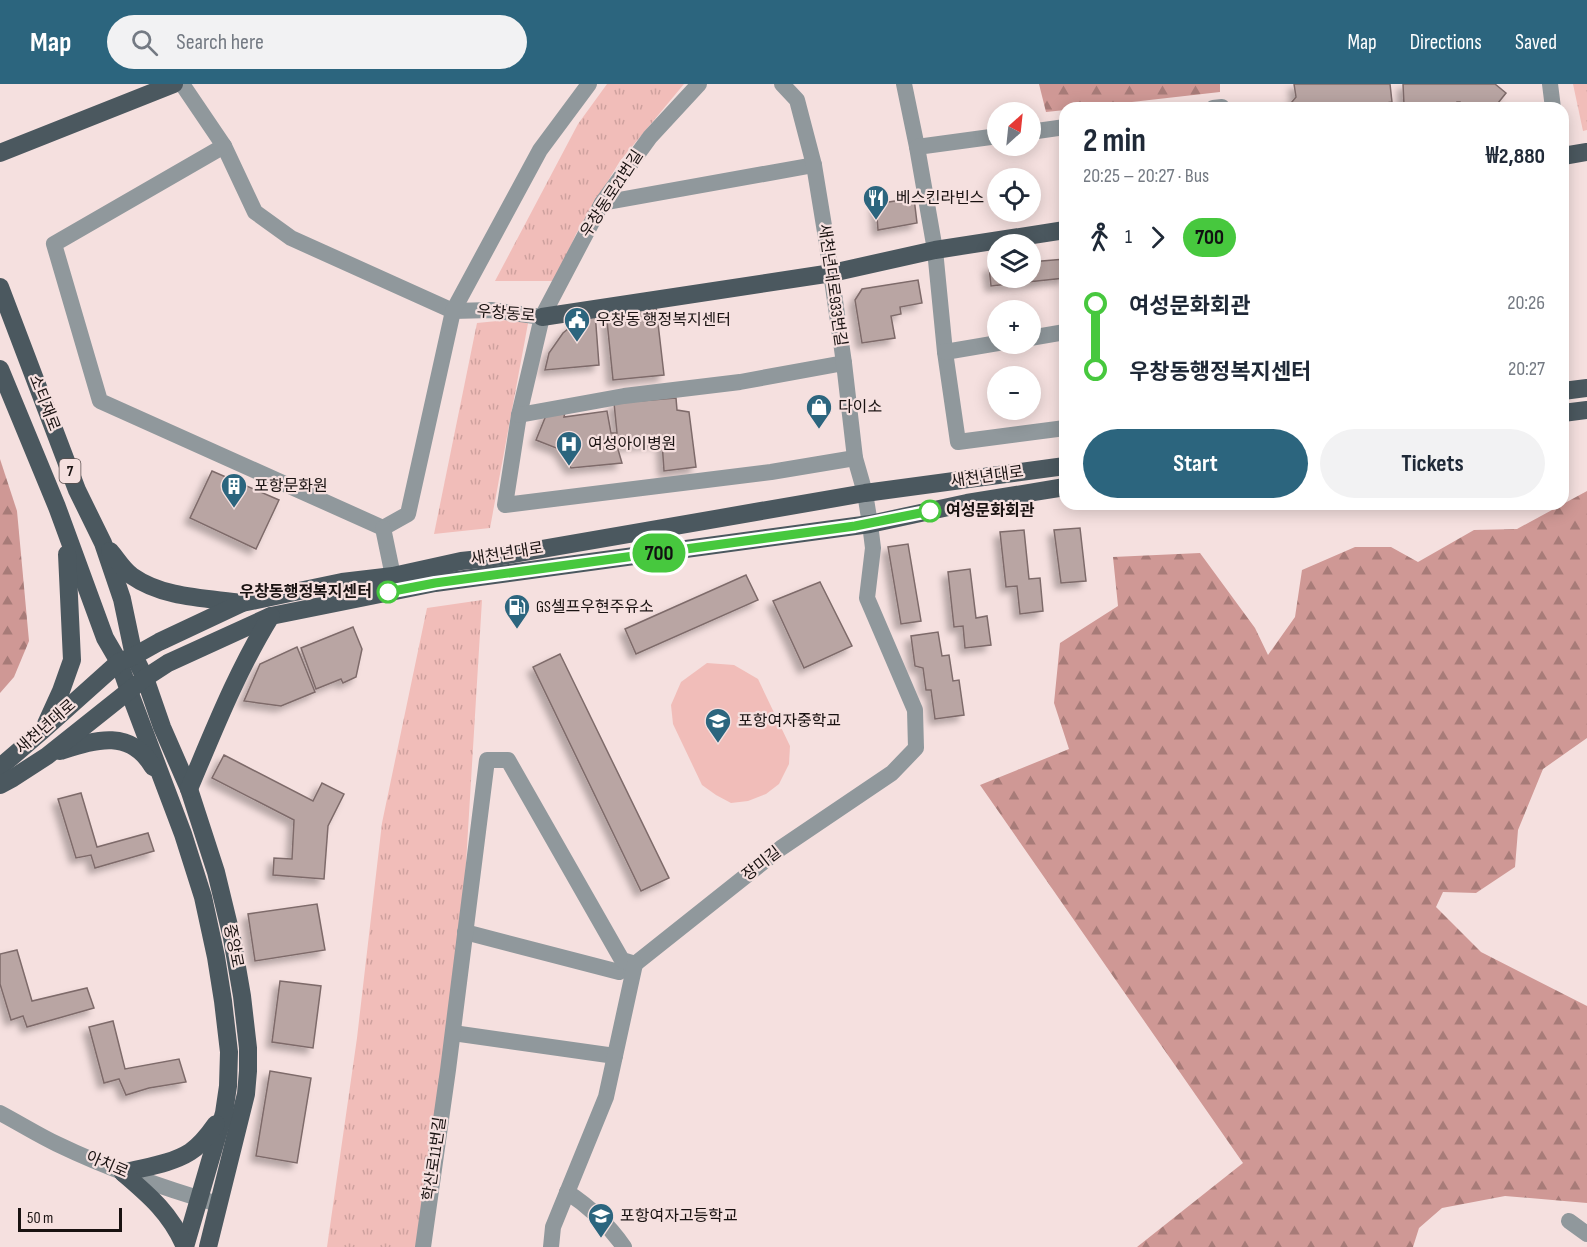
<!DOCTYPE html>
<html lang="en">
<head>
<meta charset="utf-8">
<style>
	:root { --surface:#fff; --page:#f2f2f3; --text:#1f2937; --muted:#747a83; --accent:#2c657e }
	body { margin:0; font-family:"Sofia Sans Condensed","Noto Sans KR",sans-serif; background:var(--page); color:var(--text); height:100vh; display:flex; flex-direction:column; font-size:22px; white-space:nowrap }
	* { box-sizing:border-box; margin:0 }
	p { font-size:20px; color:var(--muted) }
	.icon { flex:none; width:33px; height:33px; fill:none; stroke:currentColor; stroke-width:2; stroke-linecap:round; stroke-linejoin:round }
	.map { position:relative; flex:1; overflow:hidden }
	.side { position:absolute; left:1059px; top:18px; width:510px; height:408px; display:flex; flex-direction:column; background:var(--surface); border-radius:18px; box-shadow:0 3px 15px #0003 }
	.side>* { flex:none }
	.badge { padding:0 12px; border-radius:20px; font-size:21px; line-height:39px }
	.needle { width:39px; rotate:27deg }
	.tools { position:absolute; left:987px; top:18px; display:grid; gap:12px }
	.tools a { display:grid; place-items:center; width:54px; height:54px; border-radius:50%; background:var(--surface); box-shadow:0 3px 15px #0003; font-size:30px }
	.scale { position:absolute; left:18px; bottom:15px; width:104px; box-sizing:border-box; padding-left:6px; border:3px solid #191211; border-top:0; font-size:16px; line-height:21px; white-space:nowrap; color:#191211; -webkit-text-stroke:4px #f5e0df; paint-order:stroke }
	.map>.badge { position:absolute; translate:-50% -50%; box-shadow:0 0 0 3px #fff }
	.legs { display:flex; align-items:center; gap:9px; height:66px; padding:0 24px; font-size:20px }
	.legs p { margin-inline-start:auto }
	.headline { display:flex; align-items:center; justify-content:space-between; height:102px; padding:0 24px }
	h1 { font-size:33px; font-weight:700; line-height:45px }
	.action { display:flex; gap:12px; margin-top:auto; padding:12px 24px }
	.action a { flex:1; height:69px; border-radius:36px; background:var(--accent); color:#fff; font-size:24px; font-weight:700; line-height:69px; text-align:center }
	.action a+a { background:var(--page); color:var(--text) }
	ul { padding:0 24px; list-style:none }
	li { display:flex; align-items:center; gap:21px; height:66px; font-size:22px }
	li i { display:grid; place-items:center; width:9px; height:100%; margin:0 8px; background:currentColor }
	li i::after { content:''; width:15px; height:15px; margin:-8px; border:4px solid; border-radius:50%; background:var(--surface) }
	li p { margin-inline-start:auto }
	li:first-child i { background:linear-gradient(#0000 50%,currentColor 0) }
	li:last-child i { background:linear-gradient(currentColor 50%,#0000 0) }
	header { display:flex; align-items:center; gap:36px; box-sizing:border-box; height:84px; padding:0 30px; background:var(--accent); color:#fff }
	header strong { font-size:28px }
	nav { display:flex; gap:33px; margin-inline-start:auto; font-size:21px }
	.search { width:420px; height:54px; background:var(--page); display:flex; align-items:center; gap:15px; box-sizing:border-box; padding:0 21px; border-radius:33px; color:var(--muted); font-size:22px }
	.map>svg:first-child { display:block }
	.forest { fill:url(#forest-firs) }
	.park { fill:url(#park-tufts) }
	.pitch { fill:#f1bdb9 }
	.building { fill:#b9a5a3; stroke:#7e6b6a; stroke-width:1.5; filter:url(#shadow) }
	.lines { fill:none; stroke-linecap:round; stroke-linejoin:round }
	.minor { stroke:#90989c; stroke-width:16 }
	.major { stroke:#4b585f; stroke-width:18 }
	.line-1-casing { stroke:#fff; stroke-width:14 }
	.line-1 { stroke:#47c83e; stroke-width:9 }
	.stop-1-dot { fill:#fff; stroke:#47c83e; stroke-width:3 }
	.labels { text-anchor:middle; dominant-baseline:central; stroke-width:4.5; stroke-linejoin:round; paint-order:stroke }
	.shield { fill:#f5e0df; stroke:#5b504f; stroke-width:1.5 }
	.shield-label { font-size:15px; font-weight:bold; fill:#191211 }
	.street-label { font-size:16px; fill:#191211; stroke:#f5e0df }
	.poi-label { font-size:16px; fill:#191211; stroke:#f5e0df; text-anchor:start }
	.stop-label { font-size:16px; font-weight:bold; fill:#191211; stroke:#f5e0df; text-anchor:start }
</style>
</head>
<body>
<header>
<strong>Map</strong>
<div class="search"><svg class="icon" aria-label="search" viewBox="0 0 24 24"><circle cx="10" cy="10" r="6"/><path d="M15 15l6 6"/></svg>Search here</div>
<nav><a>Map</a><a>Directions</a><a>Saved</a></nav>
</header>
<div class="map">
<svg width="1587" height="1163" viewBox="0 0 1587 1163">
	<defs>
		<pattern id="forest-firs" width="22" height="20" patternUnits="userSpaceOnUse" patternTransform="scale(1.5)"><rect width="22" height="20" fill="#cf9895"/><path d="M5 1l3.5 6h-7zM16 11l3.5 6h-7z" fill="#a77b78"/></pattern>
		<pattern id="park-tufts" width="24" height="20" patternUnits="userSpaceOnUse" patternTransform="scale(1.5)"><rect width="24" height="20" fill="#f1bdb9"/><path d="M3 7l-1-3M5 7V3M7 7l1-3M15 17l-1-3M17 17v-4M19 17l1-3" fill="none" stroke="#cea19e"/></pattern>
		<filter id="shadow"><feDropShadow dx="-5.5" dy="5.5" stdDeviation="3" flood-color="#0004"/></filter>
	</defs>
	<rect width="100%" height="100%" fill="#f5e0df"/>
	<g class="forest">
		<path d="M1039,0h181v8l-141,16h-14v2l-19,2z"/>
		<path d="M0,375l17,52 12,130 -15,36 -14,16z"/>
		<path d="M1587,407v247l-44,31 -25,61 -3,37 -39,26 -33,-1 -7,15 45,45 106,54v197l-82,-7 -63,12 -23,20 -6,19h-276l106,-84 -263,-378 89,-36 -15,-46 6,-60 58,-37 -5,-49 87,-4 55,75 13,27 27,-38 7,-47 53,-23h36l27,15 56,-32 43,-1z"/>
	</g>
	<g class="park">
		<path d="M607,0h77l-64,77 -44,73 -21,47h-60l83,-157z"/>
		<path d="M1573,0h14v46l-4,1z"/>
		<path d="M529,234l-39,210 -56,6 43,-211z"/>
		<path d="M482,516l-24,395 -36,252h-95l30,-209 25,-215 45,-215z"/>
	</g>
	<path class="pitch" d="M707,579l27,2 24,14 32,67 -1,18 -10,20 -13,10 -18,7 -17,2 -15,-8 -14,-10 -29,-61 -2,-19 10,-23z"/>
	<g class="building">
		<path d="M1294,0h96l2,18 -35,6h-70l9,-11z"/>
		<path d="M1403,0h92l11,9 -12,15h-27l-7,-6h-3v3l-46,3v-4l-7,1z"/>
		<path d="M914,114l3,25 -39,7 -2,-26z"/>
		<path d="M1065,175v19l-74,8 -2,-19 9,-1v12h32v-16z"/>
		<path d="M918,196l4,23 -22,4 1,7 -10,2 4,22 -33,5 -7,-43 7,-11z"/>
		<path d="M656,222l8,69 -51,5 -7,-69z"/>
		<path d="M595,228l4,53 -54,5 4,-17 14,-20 21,-17z"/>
		<path d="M676,314l1,12 12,2 7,55 -32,4 -2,-29 -45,4 5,17 -51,5 -12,-19 -23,-9 11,-27 18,-1 -1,5 43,-6 4,22h6l-3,-30z"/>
		<path d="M212,387l67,29 -23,49 -66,-31z"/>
		<path d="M1080,444l6,53 -25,2 -7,-53z"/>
		<path d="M1024,446l5,49 11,-1 3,33 -23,3 -3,-28 -11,1 -6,-55z"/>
		<path d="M908,460l13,77 -20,3 -13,-77z"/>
		<path d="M970,485l6,49 11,-2 4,29 -26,3 -2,-22 -9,1 -6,-55z"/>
		<path d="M746,491l12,25 -122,54 -11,-25z"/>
		<path d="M820,498l32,64 -48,22 -31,-67z"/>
		<path d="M353,543l9,22 -6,28 -13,6 -2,-4 -25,10 -15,-41z"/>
		<path d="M938,548l4,24 7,-1 4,26 6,-1 5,35 -29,4 -4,-29h-5l-3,-22 -8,-2 -4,-30z"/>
		<path d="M297,563l18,45 -34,14 -37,-5 16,-37z"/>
		<path d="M560,570l109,224 -28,13 -108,-224z"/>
		<path d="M224,671l89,46 9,-18 22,11 -16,32 -4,53 -51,-4 1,-17 18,1 2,-39 -82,-42z"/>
		<path d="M81,709l16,54 51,-14 6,18 -59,17 -4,-13 -15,3 -18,-59z"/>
		<path d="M317,820l8,46 -70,11 -7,-47z"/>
		<path d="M17,866l15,51 55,-13 7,20 -67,19 -4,-11 -12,4 -11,-36v-30z"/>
		<path d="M280,897l41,5 -8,62 -41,-6z"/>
		<path d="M113,937l12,48 54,-10 7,23 -37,6 -23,7 -7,-16 -15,4 -15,-56z"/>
		<path d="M270,987l41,7 -14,85 -41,-7z"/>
	</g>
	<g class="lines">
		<g class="minor">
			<path d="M182,0l42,62 31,66 36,26 162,73 38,-1 51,7"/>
			<path d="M699,0l-49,53 -48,66 -60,114 -23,98 -14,90 266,-33 84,-14"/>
			<path d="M904,0l13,63"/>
			<path d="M1550,0l3,24"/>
			<path d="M1213,24l9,-1v1"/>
			<path d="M1030,48l35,-5"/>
			<path d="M998,52l-81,11 18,103 10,102 13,90 107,-14"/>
			<path d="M224,62l-170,98 46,157 283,127 25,-14 45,-203 87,-161 49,-66"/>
			<path d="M602,119l212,-38"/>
			<path d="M1030,254l35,-6"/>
			<path d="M945,268l53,-9"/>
			<path d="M519,331l105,-19 116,-14 104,-19"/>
			<path d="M383,444l10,48"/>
			<path d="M465,848l154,40 16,-8 146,-116 111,-75 24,-25 -1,-38 -48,-112 6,-50 -3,-24 -5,-31 -10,-35 -11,-95 -18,-125 -12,-73 -17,-65 -15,-16"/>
			<path d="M453,949l162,23"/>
			<path d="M0,1029c19,10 38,22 57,31 52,25 106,44 161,60"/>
			<path d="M567,1108c23,15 41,32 57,55"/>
			<path d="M1569,1137l18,13"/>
			<path d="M423,1163l25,-177 39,-310h21l114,200 13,4"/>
			<path d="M551,1163l2,-20 53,-130 29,-133"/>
		</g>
		<g class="major">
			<path d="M0,69l174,-69"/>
			<path d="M1563,72l24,-4"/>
			<path d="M0,203l77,203 26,53 19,56 12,57 11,22 17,49 27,62 27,83 16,66 10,58 6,52v23l-2,23 -38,153"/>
			<path d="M542,233l290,-44 103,-23 130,-20"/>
			<path d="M0,285l57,138 48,131 14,24 10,29 54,143 20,63 13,60 7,44 6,51 -1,34 -4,27 -39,134"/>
			<path d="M1563,307l24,-3"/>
			<path d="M1563,329l24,-3"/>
			<path d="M110,467c7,8 13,19 22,25 31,22 74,22 110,27"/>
			<path d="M46,640l15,-33 11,-31 -5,-106"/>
			<path d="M60,667c35,-11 70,-23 93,16"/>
			<path d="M0,683l42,-36 77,-69 15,-6 25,-14 83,-39 100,-21 51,-6 68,-15 29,-3 375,-65 200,-27"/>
			<path d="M0,701l13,-7 34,-22 98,-78 23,-15 103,-47 164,-33 435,-59 97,-21 98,-16"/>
			<path d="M189,705c25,-59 48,-118 82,-173"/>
			<path d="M123,1089c22,-6 48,-9 67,-21 11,-7 19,-18 26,-28"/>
			<path d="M123,1089c27,23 48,41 62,74"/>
		</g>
	</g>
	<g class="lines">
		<g class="line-1-casing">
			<path id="line-1" d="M388,508l47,-9 420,-57 75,-15"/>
		</g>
		<use href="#line-1" class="line-1"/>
	</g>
	<defs>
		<g id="restaurant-pin" transform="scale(1.35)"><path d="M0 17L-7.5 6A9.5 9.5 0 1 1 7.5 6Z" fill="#2c657e" stroke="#f5e0df"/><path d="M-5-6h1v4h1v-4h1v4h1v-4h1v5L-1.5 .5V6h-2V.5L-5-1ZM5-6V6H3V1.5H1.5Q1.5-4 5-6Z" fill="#fff"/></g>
		<g id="civic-pin" transform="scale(1.35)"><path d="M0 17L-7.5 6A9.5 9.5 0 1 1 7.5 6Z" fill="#2c657e" stroke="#f5e0df"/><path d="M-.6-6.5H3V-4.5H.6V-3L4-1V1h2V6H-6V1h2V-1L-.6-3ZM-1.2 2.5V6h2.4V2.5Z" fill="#fff"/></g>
		<g id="shop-pin" transform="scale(1.35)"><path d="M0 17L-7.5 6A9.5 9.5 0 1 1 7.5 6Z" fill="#2c657e" stroke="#f5e0df"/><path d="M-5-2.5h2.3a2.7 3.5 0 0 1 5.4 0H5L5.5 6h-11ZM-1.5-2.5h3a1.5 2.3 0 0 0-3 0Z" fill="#fff"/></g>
		<g id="hospital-pin" transform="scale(1.35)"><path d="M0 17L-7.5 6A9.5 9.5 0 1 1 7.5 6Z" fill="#2c657e" stroke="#f5e0df"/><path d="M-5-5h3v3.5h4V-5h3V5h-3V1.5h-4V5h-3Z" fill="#fff"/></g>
		<g id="building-pin" transform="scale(1.35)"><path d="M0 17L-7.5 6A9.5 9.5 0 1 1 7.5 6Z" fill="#2c657e" stroke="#f5e0df"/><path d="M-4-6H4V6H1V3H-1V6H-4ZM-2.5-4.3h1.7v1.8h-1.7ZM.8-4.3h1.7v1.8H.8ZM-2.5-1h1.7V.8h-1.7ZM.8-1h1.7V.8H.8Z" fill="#fff"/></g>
		<g id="fuel-pin" transform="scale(1.35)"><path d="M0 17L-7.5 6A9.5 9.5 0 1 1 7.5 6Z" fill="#2c657e" stroke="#f5e0df"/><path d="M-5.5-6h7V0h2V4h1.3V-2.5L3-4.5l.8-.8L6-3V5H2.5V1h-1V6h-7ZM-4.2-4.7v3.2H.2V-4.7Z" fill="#fff"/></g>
		<g id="school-pin" transform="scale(1.35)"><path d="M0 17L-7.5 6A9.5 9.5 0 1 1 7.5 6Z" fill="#2c657e" stroke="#f5e0df"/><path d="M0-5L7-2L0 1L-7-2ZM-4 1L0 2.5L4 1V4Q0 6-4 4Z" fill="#fff"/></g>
	</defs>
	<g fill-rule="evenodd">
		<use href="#restaurant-pin" x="876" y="114"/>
		<use href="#civic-pin" x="577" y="236"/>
		<use href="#shop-pin" x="819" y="323"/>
		<use href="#hospital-pin" x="569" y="360"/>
		<use href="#building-pin" x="234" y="402"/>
		<use href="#fuel-pin" x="517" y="523"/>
		<use href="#school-pin" x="718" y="637"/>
		<use href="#school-pin" x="601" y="1132"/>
	</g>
	<g class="stop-1-dot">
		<circle cx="930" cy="427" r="10"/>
		<circle cx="388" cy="508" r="10"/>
	</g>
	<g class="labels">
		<rect class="shield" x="59.5" y="375" width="21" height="24" rx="4.5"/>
		<g class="shield-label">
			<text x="70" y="387">7</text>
		</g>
		<g class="street-label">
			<text transform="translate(612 110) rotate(-57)">우창동로21번길</text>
			<text transform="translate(832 201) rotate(82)">새천년대로933번길</text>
			<text transform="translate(506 230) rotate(5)">우창동로</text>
			<text transform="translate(44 319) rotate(69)">소티재로</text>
			<text transform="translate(987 393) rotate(-8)">새천년대로</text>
			<text transform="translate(507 470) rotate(-9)">새천년대로</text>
			<text transform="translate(46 643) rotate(-41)">새천년대로</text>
			<text transform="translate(762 780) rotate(-38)">장미길</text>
			<text transform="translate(233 862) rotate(79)">중앙로</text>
			<text transform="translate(435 1075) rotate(-82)">학산로11번길</text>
			<text transform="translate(107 1081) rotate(23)">아치로</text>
		</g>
		<g class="poi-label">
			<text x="896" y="114">베스킨라빈스</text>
			<text x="596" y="236">우창동 행정복지센터</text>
			<text x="838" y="323">다이소</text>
			<text x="588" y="360">여성아이병원</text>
			<text x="254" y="402">포항문화원</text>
			<text x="536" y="523">GS셀프우현주유소</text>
			<text x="738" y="637">포항여자중학교</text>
			<text x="620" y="1132">포항여자고등학교</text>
		</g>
		<g class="stop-label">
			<text x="946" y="427">여성문화회관</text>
			<text x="372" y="508" text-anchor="end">우창동행정복지센터</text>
		</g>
	</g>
</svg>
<div class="tools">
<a><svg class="needle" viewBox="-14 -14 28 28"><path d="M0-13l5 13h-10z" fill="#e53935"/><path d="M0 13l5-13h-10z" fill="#747a83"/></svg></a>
<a><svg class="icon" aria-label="locate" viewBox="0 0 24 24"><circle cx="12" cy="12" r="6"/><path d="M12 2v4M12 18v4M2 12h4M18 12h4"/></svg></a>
<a><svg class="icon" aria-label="layers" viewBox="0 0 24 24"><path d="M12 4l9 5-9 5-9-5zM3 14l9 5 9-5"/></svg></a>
<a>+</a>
<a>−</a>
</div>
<div class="scale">50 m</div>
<b class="badge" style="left:659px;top:469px;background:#47c83e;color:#111">700</b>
<section class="side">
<div class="headline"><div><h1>2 min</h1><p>20:25 – 20:27 · Bus</p></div><b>₩2,880</b></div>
<div class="legs"><svg class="icon" aria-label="walk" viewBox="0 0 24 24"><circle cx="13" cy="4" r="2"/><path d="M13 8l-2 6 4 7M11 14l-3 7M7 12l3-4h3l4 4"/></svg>1<svg class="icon" aria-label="forward" viewBox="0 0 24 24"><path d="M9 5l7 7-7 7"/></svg><b class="badge" style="background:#47c83e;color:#111">700</b></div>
<ul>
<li><i style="color:#47c83e"></i><b>여성문화회관</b><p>20:26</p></li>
<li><i style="color:#47c83e"></i><b>우창동행정복지센터</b><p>20:27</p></li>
</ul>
<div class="action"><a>Start</a><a>Tickets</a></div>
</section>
</div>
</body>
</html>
